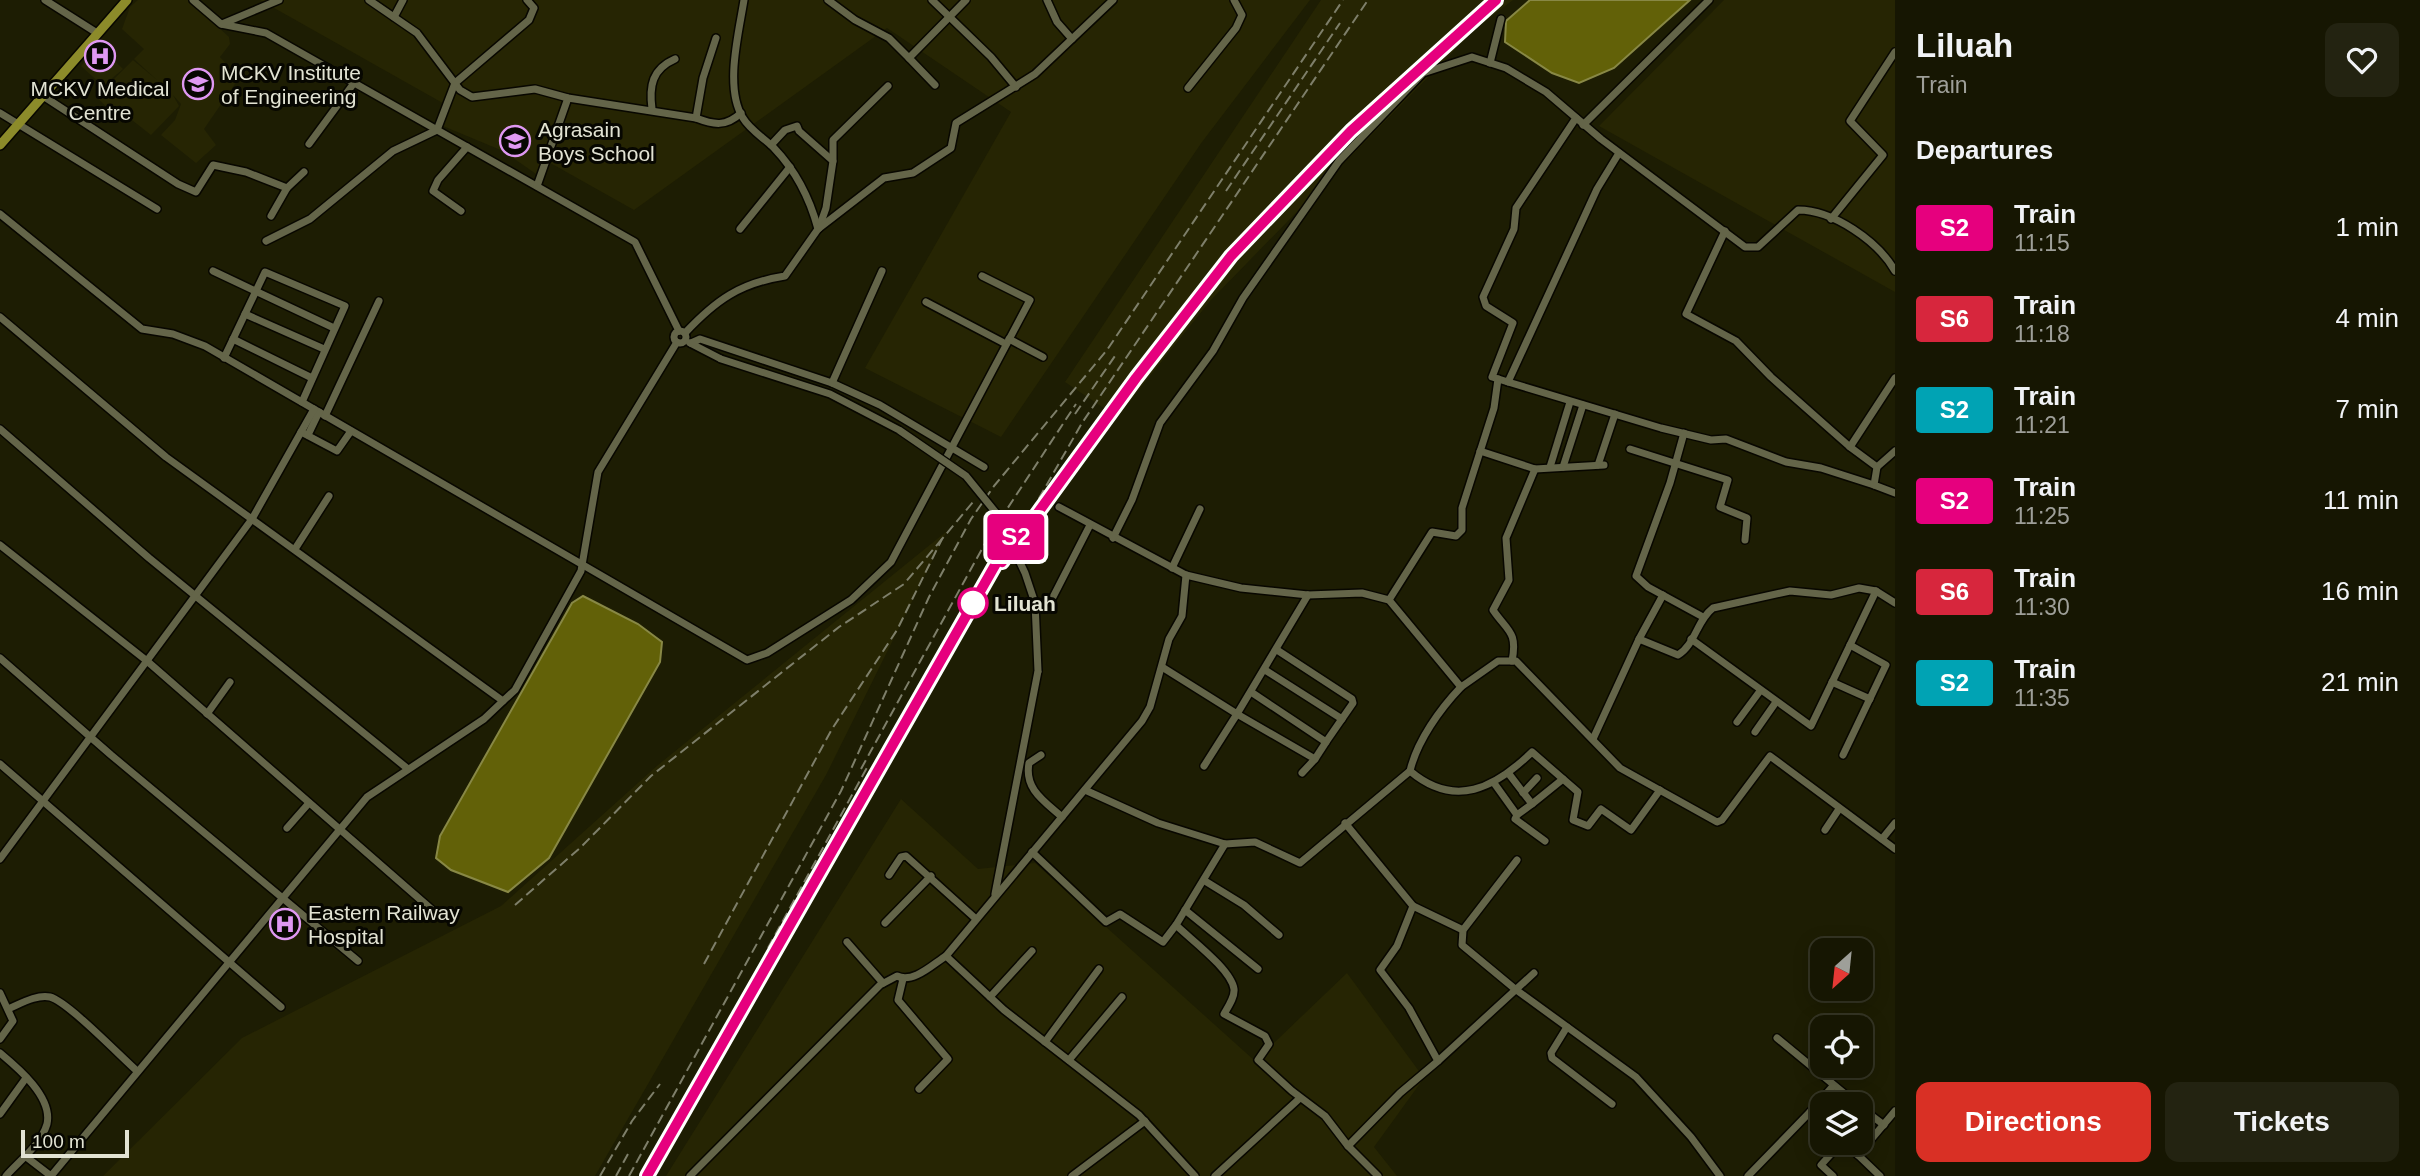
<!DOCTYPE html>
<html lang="en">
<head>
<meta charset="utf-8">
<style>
	:root { --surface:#161602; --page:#232311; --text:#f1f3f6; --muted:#9e9f99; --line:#353524; --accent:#d93025 }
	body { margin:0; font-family:Arial,sans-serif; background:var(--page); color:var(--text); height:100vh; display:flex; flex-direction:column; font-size:26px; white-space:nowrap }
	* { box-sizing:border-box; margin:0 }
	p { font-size:23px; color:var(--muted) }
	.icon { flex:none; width:38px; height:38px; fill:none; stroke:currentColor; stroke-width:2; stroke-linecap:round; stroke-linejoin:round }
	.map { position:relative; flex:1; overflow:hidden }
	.details { display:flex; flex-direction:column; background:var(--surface); width:525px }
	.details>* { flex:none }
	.badge { padding:0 14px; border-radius:5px; font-size:24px; line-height:46px }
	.needle { width:46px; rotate:207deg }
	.fabs { position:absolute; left:1810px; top:938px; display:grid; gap:14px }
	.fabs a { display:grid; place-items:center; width:63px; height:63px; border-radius:14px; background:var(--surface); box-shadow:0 4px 18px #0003,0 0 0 2px var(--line); font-size:35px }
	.scale { position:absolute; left:21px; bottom:18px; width:108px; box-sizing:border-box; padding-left:7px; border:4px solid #e2e3d3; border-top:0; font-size:19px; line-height:24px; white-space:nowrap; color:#e2e3d3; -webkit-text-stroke:5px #070701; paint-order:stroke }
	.map>.badge { position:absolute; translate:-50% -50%; box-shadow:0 0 0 4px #fff }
	h2 { padding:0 21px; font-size:26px; line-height:63px }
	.round { display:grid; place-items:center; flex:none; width:74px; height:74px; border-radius:14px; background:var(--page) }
	.summary { display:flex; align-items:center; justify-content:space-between; height:119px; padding:0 21px }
	h1 { font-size:33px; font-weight:700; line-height:52px }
	.cta { display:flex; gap:14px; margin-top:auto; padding:14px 21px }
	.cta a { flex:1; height:80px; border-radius:14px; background:var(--accent); color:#fff; font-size:28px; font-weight:700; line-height:80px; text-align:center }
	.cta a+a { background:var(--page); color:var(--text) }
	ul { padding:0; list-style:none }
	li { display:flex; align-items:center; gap:21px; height:91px; padding:0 21px }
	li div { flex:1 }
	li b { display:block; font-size:26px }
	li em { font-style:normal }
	li .badge { min-width:77px; font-weight:700; text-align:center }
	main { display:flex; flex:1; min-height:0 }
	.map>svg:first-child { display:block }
	.built { fill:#262503 }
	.water { fill:#626108; stroke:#888845; stroke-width:2 }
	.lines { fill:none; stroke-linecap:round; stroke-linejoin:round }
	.minor-casing { stroke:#080700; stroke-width:10 }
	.major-casing { stroke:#080700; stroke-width:12 }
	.minor { stroke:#646549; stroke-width:7 }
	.major { stroke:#8c8b2a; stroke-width:9 }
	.rail { stroke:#7e7f6a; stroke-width:2; stroke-dasharray:10 5; stroke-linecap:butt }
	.minor-bridge-casing { stroke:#080700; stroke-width:10; stroke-linecap:butt }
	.minor-bridge { stroke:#646549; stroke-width:7 }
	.line-casing { stroke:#fff; stroke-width:16 }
	.line { stroke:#e6007e; stroke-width:10 }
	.stop-dot { fill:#fff; stroke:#e6007e; stroke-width:3.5 }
	.labels { text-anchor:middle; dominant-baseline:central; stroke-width:6; stroke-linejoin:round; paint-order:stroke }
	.poi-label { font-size:21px; fill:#e2e3d3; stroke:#070701; text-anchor:start }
	.stop-label { font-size:21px; font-weight:bold; fill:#e2e3d3; stroke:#070701; text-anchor:start }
</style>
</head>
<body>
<main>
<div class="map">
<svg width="1895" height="1176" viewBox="0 0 1895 1176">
	<rect width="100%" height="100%" fill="#1d1d03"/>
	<g class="built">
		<path d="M138,0h50l41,37 1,7 -10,13 19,21 -35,51 12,16 -20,18 -35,-28 14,-15 6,-16 -8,-9 6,11 -28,29 -19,-15 -8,3 -28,-26 37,-37 24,20 -23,-21 10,-10 -22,-20 8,-22z"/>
		<path d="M260,0h1050l-108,142 -201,295 -136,-69 146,-256 -124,-84 -253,182 -89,-50 -6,16 -36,-25 -60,-25 5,-20z"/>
		<path d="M1321,0h192l-37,28 -266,273 -93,116 -52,-35z"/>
		<path d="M1724,0h171v292l-296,-166z"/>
		<path d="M99,45l24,24 -20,17 -22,-20z"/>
		<path d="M947,531l-121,244 -231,401h-492l139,-138 259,-132 157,-141z"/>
		<path d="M901,799l77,70 57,-6 220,198 92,-88 77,105 -50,69 23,29h-731z"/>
	</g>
	<g class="water">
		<path d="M1530,0h160l-76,68 -35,15 -27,-10 -47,-31 1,-21z"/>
		<path d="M583,596l55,28 24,18 -2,20 -111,196 -41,34 -57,-22 -15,-12 4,-22 132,-233z"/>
	</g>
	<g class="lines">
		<g class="minor-casing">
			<g id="minor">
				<path d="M45,0l52,33"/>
				<path d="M193,0l28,24 45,9 369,209 44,89"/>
				<path d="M369,0l48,33 43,57 12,7 63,-8 33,9 128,20"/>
				<path d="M744,0c-5,32 -20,88 -1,118 7,12 21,20 31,30 22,23 36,51 44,81"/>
				<path d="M828,0l27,20 34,18 20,20"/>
				<path d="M932,0l59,57 25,30"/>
				<path d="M1047,0l10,22 15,17"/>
				<path d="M394,17l9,-17"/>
				<path d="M222,24l57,-24"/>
				<path d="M716,38l-13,40 -7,40c18,7 30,9 45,-5"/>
				<path d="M1490,63l11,-44"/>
				<path d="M935,85l-26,-27 57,-58"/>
				<path d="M1188,88l48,-60 6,-13 -8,-15"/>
				<path d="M43,96l135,88 18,8 17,-27 33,7 41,16"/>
				<path d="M652,109c-3,-23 0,-40 23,-50"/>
				<path d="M0,113l157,96"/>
				<path d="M1576,118l-60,90 -2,21 -31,68 3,9 27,17 -21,54 16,5 89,-193 22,-36"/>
				<path d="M1583,125l126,-125"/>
				<path d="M309,144l45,-61"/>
				<path d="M771,145l14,-15 12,-4 2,5 34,30 -7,47 -7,20"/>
				<path d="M833,161v-21l55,-54"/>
				<path d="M537,186l31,-88"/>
				<path d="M461,211l-28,-20 5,-11 29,-33"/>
				<path d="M0,214l142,115 31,5 32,12 542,314 20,-7 84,-53 40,-38 139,-262 -48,-24"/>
				<path d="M271,216l16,-28 17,-16"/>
				<path d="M1831,219l52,-64 -33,-34 45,-69"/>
				<path d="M740,229l50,-62"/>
				<path d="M1725,231l-39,83 50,27 35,36 79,70 45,-69"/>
				<path d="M266,241l44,-22 83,-68 44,-21 18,-47 74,-63 5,-12 -7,-8"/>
				<path d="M213,271l121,57"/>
				<path d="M926,302l80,42"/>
				<path d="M245,314l79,35"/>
				<path d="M0,317l166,140 337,244 12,-11 66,-119 17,-99 79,-130"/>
				<circle cx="680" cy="337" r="6"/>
				<path d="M685,333c31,-33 55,-50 100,-57l33,-47 66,-51 29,-5 38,-25 5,-25 79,-49 78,-74"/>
				<path d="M233,339l79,39"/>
				<path d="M1009,339l34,18"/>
				<path d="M690,343l31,16"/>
				<path d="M691,343l9,-4 132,44 48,22 104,62"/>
				<path d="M224,358l41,-86 80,34 -43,96"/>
				<path d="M1508,382l153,46 50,12 15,-1 60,23 35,6 53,17"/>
				<path d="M832,383l50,-112"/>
				<path d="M325,416l54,-115"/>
				<path d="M0,429l149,129 259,211"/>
				<path d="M301,432l36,19 14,-20"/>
				<path d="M1684,433l-14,50 -34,93 12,11 55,30"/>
				<path d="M308,435l11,-23"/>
				<path d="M1850,447l27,20 -3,18 21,8"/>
				<path d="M1630,449l98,31 -8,27 27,11 -2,22"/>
				<path d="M1480,451l55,18 69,-4"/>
				<path d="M1598,465l17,-51"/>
				<path d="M1550,467l20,-65"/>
				<path d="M1563,467l20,-62"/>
				<path d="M1877,467l18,-16"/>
				<path d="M1059,507l127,68 55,13 67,7 54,-2 27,7 72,87 37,-26h18l104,107 97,54 5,-2 48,-64 125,93"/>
				<path d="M1113,538l19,-38 28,-77 53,-72 30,-53 96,-137 84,-88 49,-16 34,11 40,24 55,47 144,108h13l40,-37c35,0 80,31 97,61"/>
				<path d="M0,545l147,116 291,254"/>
				<path d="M295,549l34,-53"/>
				<path d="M1172,568l28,-59"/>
				<path d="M1186,575l-4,41 -13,23 -19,68 -8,14 -196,235 58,54 135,105 56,61"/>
				<path d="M1052,599l38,-74"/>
				<path d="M1389,600l43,-68 24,4 6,-6v-22l32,-100 4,-29"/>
				<path d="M1639,639l24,-44"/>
				<path d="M1691,639l120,87 65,-135"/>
				<path d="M0,658l111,97 247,206"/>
				<path d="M1512,661c6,-30 -5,-30 -19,-51l16,-30 -3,-42 29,-69"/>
				<path d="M1162,667l75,47 71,-119"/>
				<path d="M1265,670l77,49"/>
				<path d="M1832,682l38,17"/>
				<path d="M1461,687c-21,22 -44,54 -51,84 45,38 85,17 122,-19l46,40 -5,28 15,6 13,-17 30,21 29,-40"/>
				<path d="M1251,692l75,50 27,-39 -1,-4 -75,-49"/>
				<path d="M207,714l23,-32"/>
				<path d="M1737,722l23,-31"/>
				<path d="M1755,732l21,-30"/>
				<path d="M1593,739l46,-100 39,16c17,-10 19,-35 35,-47l77,-17 41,4 28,-7 17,3 19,12"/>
				<path d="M1041,755l-12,8c-5,26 15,38 33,54"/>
				<path d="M1843,755l43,-90 -36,-20"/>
				<path d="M1315,759l11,-17"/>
				<path d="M0,764l281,243"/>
				<path d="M1204,766l33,-52 78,45 -13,14"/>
				<path d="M1509,774l23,30 31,-25"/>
				<path d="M1494,783l23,32 15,-11"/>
				<path d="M1085,790l73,33 67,21 30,-2 45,21 110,-92"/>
				<path d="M1523,793l14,-15"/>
				<path d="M1517,815l-2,4 30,22"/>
				<path d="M1345,823l68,83 -16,40 -17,24 29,38 29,53 -38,32 -52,53"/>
				<path d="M287,828l22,-25"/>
				<path d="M1825,830l14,-21"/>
				<path d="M1882,839l13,-16"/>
				<path d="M1225,844l-49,81c14,14 55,44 58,64 1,8 -6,18 -10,25l41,22 4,8 -11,16 34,31 33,25 23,30 30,30"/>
				<path d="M1032,852l74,70 14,-8 43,28 13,-17"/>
				<path d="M0,859l252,-340 62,-110"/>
				<path d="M1517,860l-54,70 -1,15 53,44 121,88 55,60 29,39"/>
				<path d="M889,875l12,-18 5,-1 70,63"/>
				<path d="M1205,881l39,24 35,30"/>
				<path d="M995,894l43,-223"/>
				<path d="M1413,906l50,24"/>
				<path d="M1185,910l73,59"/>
				<path d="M885,923l46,-47"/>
				<path d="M847,942l36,41"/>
				<path d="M903,979l-5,21 50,59 -29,30"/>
				<path d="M0,993l13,28 -13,18"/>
				<path d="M990,997l42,-46"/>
				<path d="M8,1009c12,-5 29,-15 42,-12 17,4 70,59 87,74"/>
				<path d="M1567,1027l-16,26 1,5 60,46"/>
				<path d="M1777,1038l80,66"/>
				<path d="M1045,1042l54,-73"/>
				<path d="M0,1053c18,15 53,44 47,71 -6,21 -28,37 -41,52"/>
				<path d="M1069,1060l53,-63"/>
				<path d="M1438,1061l96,-88"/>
				<path d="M1860,1107l24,18"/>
				<path d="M1810,1112l23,-26"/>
				<path d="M0,1114l26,-36"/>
				<path d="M1844,1143l14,12"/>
				<path d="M25,1156l26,20"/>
				<path d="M51,1176l316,-379 117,-78 19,-18"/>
				<path d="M690,1176l190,-191 17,-9c16,8 36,-12 49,-20"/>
				<path d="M1072,1176l73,-55"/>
				<path d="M1215,1176l85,-78"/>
				<path d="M1748,1176l62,-64 12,10"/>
				<path d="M1833,1176l-12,-11 20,-22"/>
				<path d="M1880,1176l-22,-21 37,-44"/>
			</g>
		</g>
		<g class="major-casing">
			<path id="major" d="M0,145l127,-145"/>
		</g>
		<use href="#minor" class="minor"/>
		<use href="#major" class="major"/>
		<g class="rail">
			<path d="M1226,191l114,-168"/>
			<path d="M1075,414l42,-61"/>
			<path d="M1048,498c50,-69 98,-139 151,-205 87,-107 191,-205 297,-293"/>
			<path d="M861,769l127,-231 88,-134"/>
			<path d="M515,905l66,-58 70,-71 188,-149 65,-43 38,-45"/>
			<path d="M768,948l101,-184"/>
			<path d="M704,964l128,-235 65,-99 45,-91 31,-37"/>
			<path d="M600,1176l32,-55 28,-37"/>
			<path d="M616,1176l12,-22"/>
			<path d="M629,1176l212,-385 88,-194 42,-78 23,-33 113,-136 236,-350"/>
			<path d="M652,1176l430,-753 286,-423"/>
		</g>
		<g class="minor-bridge-casing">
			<path id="minor-bridge" d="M721,359l109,35 69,36 67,46 31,38 28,59 10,30 3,68"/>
		</g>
		<use href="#minor-bridge" class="minor-bridge"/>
	</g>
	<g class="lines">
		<g class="line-casing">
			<path id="line" d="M647,1176l351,-616 29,-41 -25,43 134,-184 95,-122 120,-125 145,-131"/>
		</g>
		<use href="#line" class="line"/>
	</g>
	<defs>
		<g id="hospital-ring" transform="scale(1.575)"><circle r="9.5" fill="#070701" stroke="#df98f2" stroke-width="1.5"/><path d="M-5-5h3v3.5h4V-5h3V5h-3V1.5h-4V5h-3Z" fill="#df98f2"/></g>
		<g id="university-ring" transform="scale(1.575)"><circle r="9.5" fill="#070701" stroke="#df98f2" stroke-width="1.5"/><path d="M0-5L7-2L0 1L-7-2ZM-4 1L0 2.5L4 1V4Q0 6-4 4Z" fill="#df98f2"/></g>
		<g id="school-ring" transform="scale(1.575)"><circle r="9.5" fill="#070701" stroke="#df98f2" stroke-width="1.5"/><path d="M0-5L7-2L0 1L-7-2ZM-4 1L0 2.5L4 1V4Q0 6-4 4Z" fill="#df98f2"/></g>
	</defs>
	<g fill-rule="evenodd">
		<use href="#hospital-ring" x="100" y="56"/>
		<use href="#university-ring" x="198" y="84"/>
		<use href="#school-ring" x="515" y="141"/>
		<use href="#hospital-ring" x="285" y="924"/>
	</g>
	<circle class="stop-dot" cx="973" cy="603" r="14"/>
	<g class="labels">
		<g class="poi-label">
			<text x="221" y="72">MCKV Institute<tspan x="221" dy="24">of Engineering</tspan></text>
			<text x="100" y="88" text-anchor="middle">MCKV Medical<tspan x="100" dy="24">Centre</tspan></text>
			<text x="538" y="129">Agrasain<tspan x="538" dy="24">Boys School</tspan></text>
			<text x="308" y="912">Eastern Railway<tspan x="308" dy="24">Hospital</tspan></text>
		</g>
		<g class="stop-label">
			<text x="994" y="603">Liluah</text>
		</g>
	</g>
</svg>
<div class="fabs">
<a><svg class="needle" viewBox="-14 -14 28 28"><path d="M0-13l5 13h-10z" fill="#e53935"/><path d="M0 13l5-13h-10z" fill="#9e9f99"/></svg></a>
<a><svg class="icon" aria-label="locate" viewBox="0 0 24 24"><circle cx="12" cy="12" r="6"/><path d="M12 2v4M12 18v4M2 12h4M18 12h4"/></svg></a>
<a><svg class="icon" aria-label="layers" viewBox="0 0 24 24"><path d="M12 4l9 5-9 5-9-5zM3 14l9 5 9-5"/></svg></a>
</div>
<div class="scale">100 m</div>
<b class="badge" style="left:1016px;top:537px;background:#e6007e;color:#fff">S2</b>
</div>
<section class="details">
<div class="summary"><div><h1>Liluah</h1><p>Train</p></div><a class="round"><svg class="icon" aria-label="heart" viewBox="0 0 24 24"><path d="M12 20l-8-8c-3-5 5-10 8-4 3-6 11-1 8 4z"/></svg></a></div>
<h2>Departures</h2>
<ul>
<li><span class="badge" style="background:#e6007e;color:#fff">S2</span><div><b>Train</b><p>11:15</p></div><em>1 min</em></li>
<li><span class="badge" style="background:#d7263d;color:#fff">S6</span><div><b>Train</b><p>11:18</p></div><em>4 min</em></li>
<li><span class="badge" style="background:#00a3b4;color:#fff">S2</span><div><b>Train</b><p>11:21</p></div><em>7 min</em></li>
<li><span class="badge" style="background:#e6007e;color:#fff">S2</span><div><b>Train</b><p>11:25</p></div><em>11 min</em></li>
<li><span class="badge" style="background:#d7263d;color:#fff">S6</span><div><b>Train</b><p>11:30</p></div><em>16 min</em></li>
<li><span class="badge" style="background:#00a3b4;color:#fff">S2</span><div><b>Train</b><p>11:35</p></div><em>21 min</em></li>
</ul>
<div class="cta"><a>Directions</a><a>Tickets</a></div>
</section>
</main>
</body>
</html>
